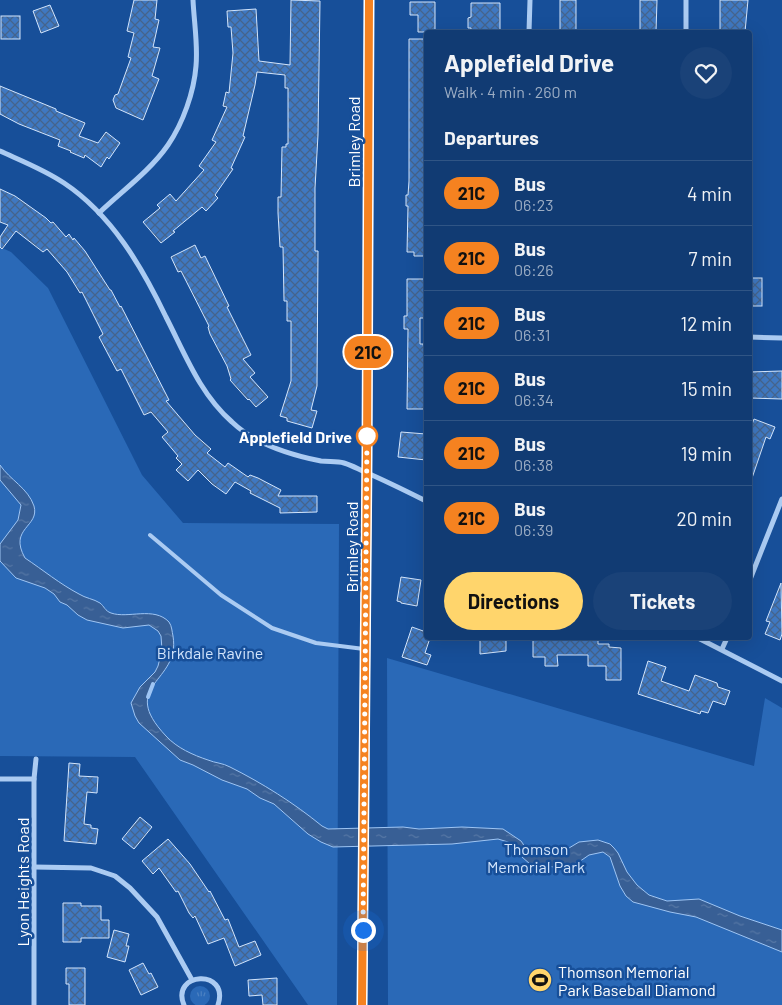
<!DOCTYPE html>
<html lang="en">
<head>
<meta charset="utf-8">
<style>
	:root { --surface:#113b73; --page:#1a4278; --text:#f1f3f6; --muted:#9cadc4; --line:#305585; --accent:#ffd56c }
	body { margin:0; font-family:Barlow,sans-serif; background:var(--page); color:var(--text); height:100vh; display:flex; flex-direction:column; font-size:19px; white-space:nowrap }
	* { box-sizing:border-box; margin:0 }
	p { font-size:16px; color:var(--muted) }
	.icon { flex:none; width:28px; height:28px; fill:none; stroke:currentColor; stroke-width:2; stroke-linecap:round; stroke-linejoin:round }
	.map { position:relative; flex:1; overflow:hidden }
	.details { position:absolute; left:424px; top:30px; width:328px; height:610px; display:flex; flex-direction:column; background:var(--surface); border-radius:5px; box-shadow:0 5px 20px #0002,0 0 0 1px var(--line) }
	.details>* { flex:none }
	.badge { padding:0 10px; border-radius:16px; font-size:18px; line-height:32px }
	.you { position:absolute; width:25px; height:25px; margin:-12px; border:4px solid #fff; border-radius:50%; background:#1a73e8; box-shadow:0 0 0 8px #1a73e833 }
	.map>.badge { position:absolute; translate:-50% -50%; box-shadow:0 0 0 2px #fff }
	h2 { padding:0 20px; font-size:19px; line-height:45px }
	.round { display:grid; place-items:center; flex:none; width:52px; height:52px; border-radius:26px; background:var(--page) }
	.headline { display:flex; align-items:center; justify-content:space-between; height:85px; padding:0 20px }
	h1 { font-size:24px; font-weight:700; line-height:38px }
	.action { display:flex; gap:10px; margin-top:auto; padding:10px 20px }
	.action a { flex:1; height:58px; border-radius:30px; background:var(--accent); color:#111; font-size:20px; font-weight:700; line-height:58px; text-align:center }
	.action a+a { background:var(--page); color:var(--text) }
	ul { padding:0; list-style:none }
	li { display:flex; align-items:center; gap:15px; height:65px; padding:0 20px; border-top:1px solid var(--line) }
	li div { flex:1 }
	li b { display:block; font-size:19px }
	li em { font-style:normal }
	li .badge { min-width:55px; font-weight:700; text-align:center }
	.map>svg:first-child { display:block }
	.grass { fill:url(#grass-tufts) }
	.green { fill:#2a69b7 }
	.water { fill:url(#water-ripples); stroke:#9ec5f4 }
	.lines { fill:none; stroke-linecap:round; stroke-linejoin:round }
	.stream { stroke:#9ec5f4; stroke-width:4 }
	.building { fill:url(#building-cross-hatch); stroke:#d3e5fc }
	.service { stroke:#abcbf2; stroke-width:4 }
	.minor { stroke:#abcbf2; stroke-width:5 }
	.secondary { stroke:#dae9fc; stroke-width:10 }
	.line-casing { stroke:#fff; stroke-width:11 }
	.line { stroke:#f58220; stroke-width:8 }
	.walk { stroke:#fff; stroke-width:5; stroke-dasharray:0 9 }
	.stop-dot { fill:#fff; stroke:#f58220; stroke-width:2.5 }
	.labels { text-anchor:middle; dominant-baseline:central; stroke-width:5; stroke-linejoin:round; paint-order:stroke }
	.street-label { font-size:16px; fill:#fff; stroke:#174f99 }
	.stop-label { font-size:16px; font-weight:bold; fill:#fff; stroke:#174f99; text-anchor:end }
	.park-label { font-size:16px; fill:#d3e5fc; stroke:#174f99 }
	.poi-label { font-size:16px; fill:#fff; stroke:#174f99; text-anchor:start }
</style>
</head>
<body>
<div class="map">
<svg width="782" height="1005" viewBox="0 0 782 1005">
	<defs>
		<pattern id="grass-tufts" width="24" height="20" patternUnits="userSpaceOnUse" patternTransform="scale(1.25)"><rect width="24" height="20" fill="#2a69b7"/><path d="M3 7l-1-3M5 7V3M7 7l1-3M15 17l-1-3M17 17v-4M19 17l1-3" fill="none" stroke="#4a80c2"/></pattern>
		<pattern id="water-ripples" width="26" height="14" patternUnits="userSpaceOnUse" patternTransform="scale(1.25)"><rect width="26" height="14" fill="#385f95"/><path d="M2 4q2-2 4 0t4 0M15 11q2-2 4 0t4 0" fill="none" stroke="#5677a5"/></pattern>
		<pattern id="building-cross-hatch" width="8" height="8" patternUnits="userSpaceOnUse" patternTransform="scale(1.25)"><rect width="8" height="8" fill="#3f78c1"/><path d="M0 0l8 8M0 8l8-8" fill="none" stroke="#45648c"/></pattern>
	</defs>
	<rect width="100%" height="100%" fill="#174f99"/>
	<circle class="grass" cx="200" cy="996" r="10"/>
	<g class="green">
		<path d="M0,247l11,5 37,36 94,187 41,48 156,1 -2,481h-29l-173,-248 -135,-1z"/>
		<path d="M387,658l367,108 11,-68 17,10v297h-394z"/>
	</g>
	<path class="water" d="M0,465c10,15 28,23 34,41 6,21 -26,22 -9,52 18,12 35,26 54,36 6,4 15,5 21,9 4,3 5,8 11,10 17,6 43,-7 58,9 3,4 3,10 4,14 8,47 -56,48 -7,100 11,12 27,19 42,24 7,3 15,3 22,7 32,16 64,36 92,59l6,3 75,-2 16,2 43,-2 41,2 18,12 7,10 8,3h10l23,-6 10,-6 19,-2 12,4 4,4 4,5 9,19 10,13 12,10 18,6 32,-2 41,17 42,14v22l-86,-35 -26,-5 -37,-10 -7,-6 -6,-10 -10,-29 -7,-5 -14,3 -10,7 -17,6 -32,-4 -8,-7 -9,-12 -5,-3 -10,-3 -46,5 -119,3 -12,-5 -13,-8 -34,-30 -14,-6 -13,-9 -25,-9 -29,-15 -13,-5 -41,-37 -4,-7 -4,-13 9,-16 15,-15 3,-6 4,-16 -1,-14 -3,-5 -9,-6 -26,3 -36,-8 -9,-5 -11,-10 -7,-3 -6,-8 -9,-6 -29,-10 -16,-17v-17l18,-24 3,-15 -21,-25z"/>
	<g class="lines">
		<path class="stream" d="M148,697l5,-13"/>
	</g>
	<g class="building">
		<path d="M134,0h23l-2,19 4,1 -6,27 7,1 -8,28 7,3 -16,41 -27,-12 -3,-8 2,-5 3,-1 13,-36 -3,-1 6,-24 -7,-2z"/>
		<path d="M291,0l29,1 -2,134 -3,53v63h3l-1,135 -6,24 6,1 -5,17 -25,-7v-3l-7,-2 11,-35v-60h-4v-20h-3l-1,-54h-3l-2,-34v-16h3l1,-50h4v-3h2v-56h-3v-13l-28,-3 -2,13 -12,51 2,1 -14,31 2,1 -18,26 3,3 -12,13 -4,-4 -29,24 2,1 -14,11 -18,-21 17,-14 -3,-3 13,-11 6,7 28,-31 -5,-4 17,-24 -4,-2 15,-33 -4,-1 3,-14 3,1 4,-40 -2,-26h-3l-1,-16 29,-2 3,52 31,4z"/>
		<rect x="560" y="0" width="16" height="32"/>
		<path d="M640,0h17l-1,32h-16z"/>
		<path d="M720,0h28l-3,32h-25z"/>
		<path d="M410,2h25v30h-17v-17h-8z"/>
		<path d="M471,3h29v29h-29v-4h-3v-10l3,-1z"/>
		<path d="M50,5l9,21 -18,7 -8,-22z"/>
		<rect x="1" y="16" width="19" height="23"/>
		<path d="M409,39h17v217h-12v-4h-7l1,-46h-2v-11h2l1,-14z"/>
		<path d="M0,86l56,23v2l29,12 -6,13 19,7 8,-11 14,11 -11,16 -2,-2 -6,10 -16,-12 -1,3 -14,-6 1,-1 -13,-5 2,-6 -41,-16 -19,-10z"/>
		<path d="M0,189l15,7 31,22 5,5 2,-1 13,15 3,-3 4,6 1,-2 11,13 25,39h1l9,17 1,-1 48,94 -3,1 29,34 16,14 -4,4 18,14 3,-4 20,14 2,-2 8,3 23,12 -3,6h39v16l-37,1v-5l-30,-15 1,-2 -16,-9 -9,12 -14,-10 -14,-14 -10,11 -12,-11 6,-6 -6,-6 2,-2 -16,-19 6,-5 -17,-20 -7,3 -23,-46 -4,2 -18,-34 4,-3 -21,-42 -2,1 -13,-21 -20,-23 -4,3 -27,-21 -14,18 -2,-2v-10l8,-12 -8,-3z"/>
		<path d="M195,245l6,13 4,-2 24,50 -2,1 24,48 -8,4 12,14 -5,4 18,20 -12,10 -7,-8 -1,1 -18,-20 1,-1 -4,-13 -17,-32 -2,-7 1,-1 -28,-55 -3,1 -7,-15z"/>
		<rect x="749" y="278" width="13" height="28"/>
		<path d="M407,279h19v39h-6v26h3l1,6v59h-17l1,-80h-4v-13h3z"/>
		<path d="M782,371v28l-33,-1v-26z"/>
		<path d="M754,419l21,8 -5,12 -4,-2 -16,47 -1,-52z"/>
		<path d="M401,432l25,2v26l-28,-3z"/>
		<path d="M401,577l20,3 -4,26 -16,-3v-1l-4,-1z"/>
		<path d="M781,583l1,51 -2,6 -15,-6 5,-12 -4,-1z"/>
		<path d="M412,627l14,5v6h4l-5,15 6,2 -4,10 -25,-8z"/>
		<path d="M480,638h26v13l-26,3z"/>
		<path d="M533,638h65v6h11v3l12,1v32h-15v-14h-18v-11h-31l1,11h-13v-9h-12z"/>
		<path d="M648,661l18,6 -5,14 28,10 6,-16 22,8 1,4 12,4 -5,14 -12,-4 -5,12 -7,-2 -1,3 -62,-20z"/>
		<path d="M69,763l11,1 -1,12 19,1 -1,16 -10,-1 -3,32 7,1v3l7,1 -2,15 -32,-3z"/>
		<path d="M140,817l12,10 -18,22 -12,-10z"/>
		<path d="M168,839l22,25 19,28 1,-1 15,29 3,-1 11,28 16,-6 6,14 -26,11 -11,-28 -16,6 -13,-28 -2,2 -4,-5 -11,-22 -2,1 -17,-24 -6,6 -11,-13z"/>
		<path d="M63,903h18v3h20v14h8v18h-28v4h-18z"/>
		<path d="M114,930l15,4 -3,12h3l-4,16 -18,-5z"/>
		<path d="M143,963l6,11 2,-1 7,14 -17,8 -12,-25z"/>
		<path d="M66,968h19v37h-16v-21h-3z"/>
		<path d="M277,978v27h-14l-1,-10 -13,1 -1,-16z"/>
	</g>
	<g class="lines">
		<path class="service" d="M150,535l71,60 51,33 44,15 48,6"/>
		<g class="minor">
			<path d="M529,32l1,-32"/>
			<path d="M686,32v-32"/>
			<path d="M0,151c22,10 45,19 64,32 48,32 78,84 102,134 19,37 34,77 66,105 23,22 59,33 89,39 8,1 16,0 23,2 7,2 14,6 21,9 21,9 41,19 61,29"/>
			<path d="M99,213c23,-22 51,-42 69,-68 15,-22 26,-53 28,-79 2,-22 -2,-44 -3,-66"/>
			<path d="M749,337l33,1"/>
			<path d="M749,582l33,-83"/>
			<path d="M698,638l84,43"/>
			<path d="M722,649l5,-11"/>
			<path d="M0,779h34"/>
			<path d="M34,867l57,1 24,8 15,12 27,29 35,63"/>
			<path d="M34,1005v-226l2,-20"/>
			<path d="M184,1005c-14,-33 46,-37 34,0"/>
		</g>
		<path class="secondary" d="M362,1005l5,-549 2,-456"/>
	</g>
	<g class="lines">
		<g class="line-casing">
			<path id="line" d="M362,1005l5,-549 2,-456"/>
		</g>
		<use href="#line" class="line"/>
		<path class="walk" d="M363,930l4,-494"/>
	</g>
	<defs>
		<g id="stadium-disc" transform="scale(1.25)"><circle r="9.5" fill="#ffd56c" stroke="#174f99"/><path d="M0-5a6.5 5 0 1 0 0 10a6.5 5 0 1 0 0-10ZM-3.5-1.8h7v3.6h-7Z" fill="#111"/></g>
	</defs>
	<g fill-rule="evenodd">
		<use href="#stadium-disc" x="540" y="980"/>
	</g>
	<circle class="stop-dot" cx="367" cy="436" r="10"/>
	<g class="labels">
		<g class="street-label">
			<text transform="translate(353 142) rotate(-90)">Brimley Road</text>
			<text transform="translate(351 547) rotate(-90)">Brimley Road</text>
			<text transform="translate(22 882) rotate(-90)">Lyon Heights Road</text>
		</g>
		<g class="stop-label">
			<text x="352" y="436">Applefield Drive</text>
		</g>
		<g class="park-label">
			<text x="210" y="652">Birkdale Ravine</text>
			<text x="536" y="848">Thomson<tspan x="536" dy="18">Memorial Park</tspan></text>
		</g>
		<g class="poi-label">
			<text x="558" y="971">Thomson Memorial<tspan x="558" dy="18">Park Baseball Diamond</tspan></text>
		</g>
	</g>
</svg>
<div class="you" style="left:363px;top:930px"></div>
<b class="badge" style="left:368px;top:352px;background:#f58220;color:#111">21C</b>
<section class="details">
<div class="headline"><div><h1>Applefield Drive</h1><p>Walk · 4 min · 260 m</p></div><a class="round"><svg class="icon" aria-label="heart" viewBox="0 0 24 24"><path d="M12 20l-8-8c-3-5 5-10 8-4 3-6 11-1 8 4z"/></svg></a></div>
<h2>Departures</h2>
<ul>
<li><span class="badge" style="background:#f58220;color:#111">21C</span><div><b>Bus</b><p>06:23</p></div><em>4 min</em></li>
<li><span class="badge" style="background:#f58220;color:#111">21C</span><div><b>Bus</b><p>06:26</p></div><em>7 min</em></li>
<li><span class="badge" style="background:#f58220;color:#111">21C</span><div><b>Bus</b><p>06:31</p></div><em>12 min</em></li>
<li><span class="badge" style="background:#f58220;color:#111">21C</span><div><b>Bus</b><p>06:34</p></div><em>15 min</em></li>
<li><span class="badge" style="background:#f58220;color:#111">21C</span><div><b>Bus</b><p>06:38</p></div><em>19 min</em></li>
<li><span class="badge" style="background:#f58220;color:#111">21C</span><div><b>Bus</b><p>06:39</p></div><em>20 min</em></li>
</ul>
<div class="action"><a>Directions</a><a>Tickets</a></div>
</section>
</div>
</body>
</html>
